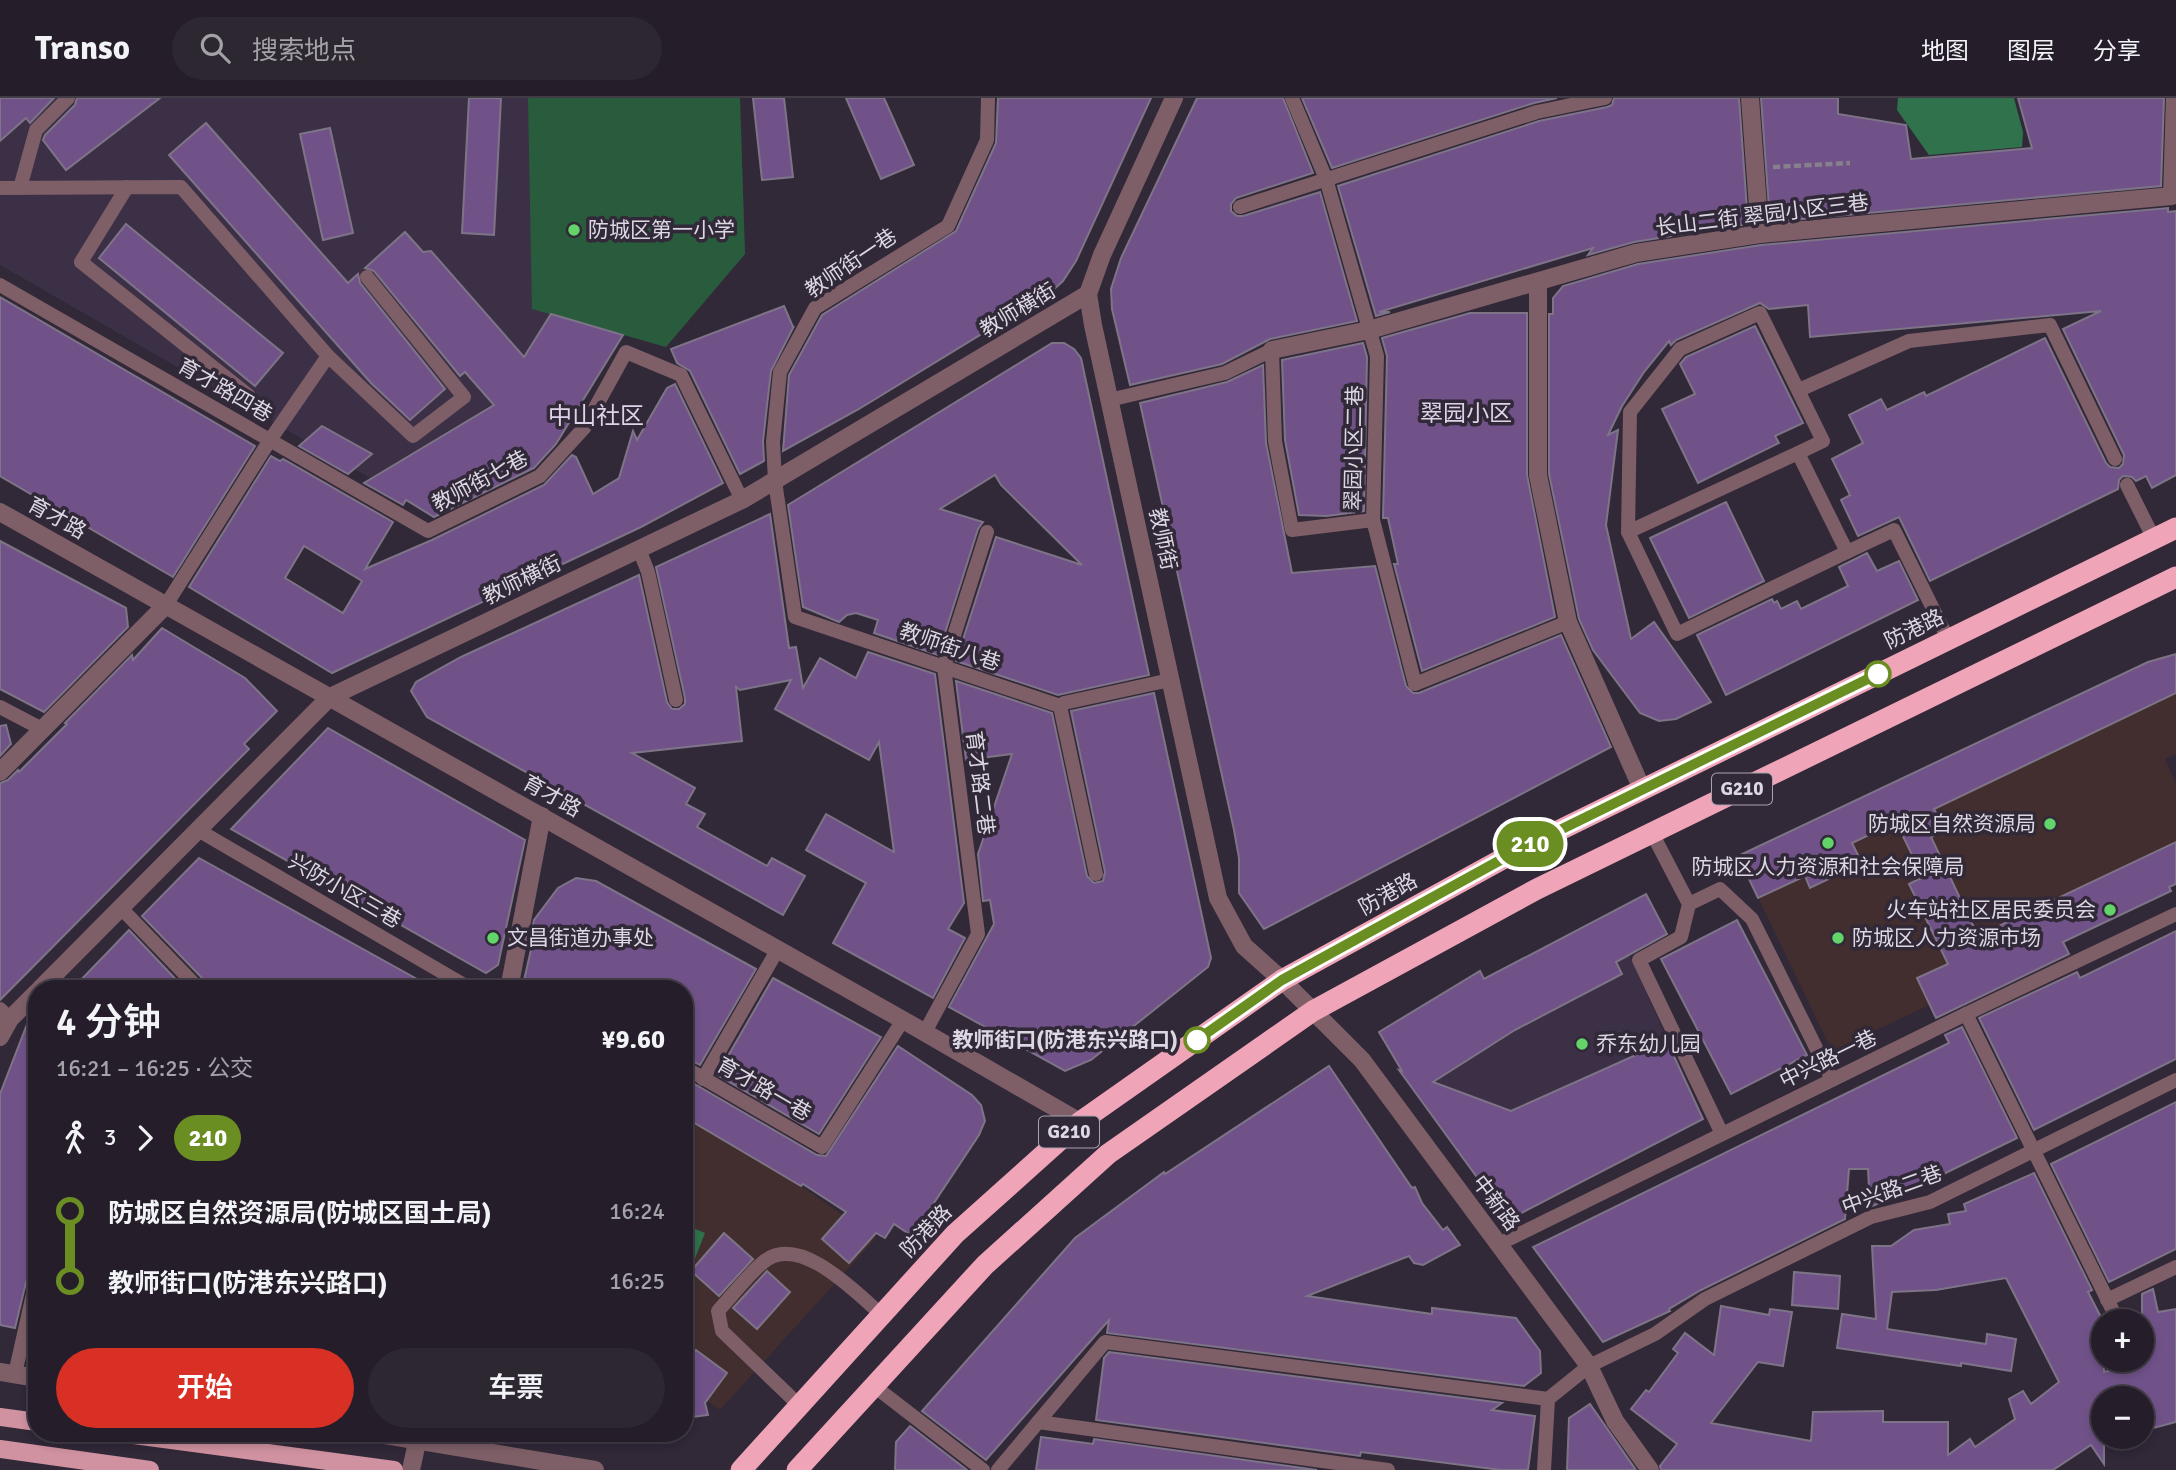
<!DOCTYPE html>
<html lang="zh">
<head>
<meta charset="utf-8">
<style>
	:root { --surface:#251e2a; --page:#2d2732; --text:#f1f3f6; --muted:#a3a2a8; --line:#423c47; --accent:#d93025 }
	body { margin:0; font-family:Signika,"Noto Sans SC",sans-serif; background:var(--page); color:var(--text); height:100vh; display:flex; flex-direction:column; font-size:26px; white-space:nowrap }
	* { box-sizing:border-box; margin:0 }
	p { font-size:23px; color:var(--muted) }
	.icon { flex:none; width:38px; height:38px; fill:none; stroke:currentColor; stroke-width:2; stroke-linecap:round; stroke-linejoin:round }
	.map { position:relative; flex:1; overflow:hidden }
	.panel { position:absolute; left:28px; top:882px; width:665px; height:462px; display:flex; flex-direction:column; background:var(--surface); border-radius:28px; box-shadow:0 4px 10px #0003,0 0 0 2px var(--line) }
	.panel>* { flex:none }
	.badge { padding:0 14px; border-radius:23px; font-size:24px; line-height:46px }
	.fabs { position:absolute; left:2091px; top:1211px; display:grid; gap:14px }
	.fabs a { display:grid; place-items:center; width:63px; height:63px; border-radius:50%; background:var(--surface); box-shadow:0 4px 10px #0003,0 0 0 2px var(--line); font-size:35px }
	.map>.badge { position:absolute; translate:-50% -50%; box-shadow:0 0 0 4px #fff }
	.legs { display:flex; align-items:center; gap:10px; height:77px; padding:0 28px; font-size:23px }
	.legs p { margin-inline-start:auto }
	.overview { display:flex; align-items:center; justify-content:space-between; height:119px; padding:0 28px }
	h1 { font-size:38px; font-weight:600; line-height:52px }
	.button { display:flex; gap:14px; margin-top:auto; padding:14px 28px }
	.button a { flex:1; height:80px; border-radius:42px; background:var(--accent); color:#fff; font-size:28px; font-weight:600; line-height:80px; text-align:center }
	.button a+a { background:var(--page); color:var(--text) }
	ul { padding:0 28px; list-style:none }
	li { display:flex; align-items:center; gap:24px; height:70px; font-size:26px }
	li i { display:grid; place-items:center; width:10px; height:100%; margin:0 9px; background:currentColor }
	li i::after { content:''; width:18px; height:18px; margin:-9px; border:5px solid; border-radius:50%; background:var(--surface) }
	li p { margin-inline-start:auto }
	li:first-child i { background:linear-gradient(#0000 50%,currentColor 0) }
	li:last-child i { background:linear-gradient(currentColor 50%,#0000 0) }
	header { display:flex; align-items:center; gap:42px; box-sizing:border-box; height:98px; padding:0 35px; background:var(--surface); border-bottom:2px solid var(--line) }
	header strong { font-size:33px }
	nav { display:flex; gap:38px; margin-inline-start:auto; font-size:24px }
	.search { width:490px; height:63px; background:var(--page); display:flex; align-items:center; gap:18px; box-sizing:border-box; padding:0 24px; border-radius:38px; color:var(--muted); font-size:26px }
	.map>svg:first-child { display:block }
	.commercial { fill:#422e2e }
	.built { fill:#3c3046 }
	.green { fill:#285c3d }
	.forest { fill:#2f724b }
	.building { fill:#705289; stroke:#7e7487; stroke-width:2; fill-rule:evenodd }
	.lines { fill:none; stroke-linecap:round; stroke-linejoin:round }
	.path { stroke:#867f8c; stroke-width:4.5; stroke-dasharray:7 3.5; stroke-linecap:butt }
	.lane { stroke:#7e5f67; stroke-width:14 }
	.street { stroke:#7e5f67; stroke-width:18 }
	.primary { stroke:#d091a0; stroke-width:18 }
	.highway { stroke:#f0a4b7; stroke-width:21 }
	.line-1-casing { stroke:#fff; stroke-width:16 }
	.line-1 { stroke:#6b8e23; stroke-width:10 }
	.poi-dot { fill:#62d469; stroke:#312838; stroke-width:2.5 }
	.stop-1-dot { fill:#fff; stroke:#6b8e23; stroke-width:3.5 }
	.labels { text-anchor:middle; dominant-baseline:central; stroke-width:7; stroke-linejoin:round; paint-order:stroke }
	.shield { fill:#312838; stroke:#a9a2af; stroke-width:2 }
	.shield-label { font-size:19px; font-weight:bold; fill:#dcd7e2 }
	.street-label { font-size:21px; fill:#dcd7e2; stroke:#312838 }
	.poi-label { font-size:21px; fill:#dcd7e2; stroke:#312838; text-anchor:start }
	.stop-label { font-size:21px; font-weight:bold; fill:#dcd7e2; stroke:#312838; text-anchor:end }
	.neighbourhood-label { font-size:23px; fill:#ded3e8; stroke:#312838 }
	.quarter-label { font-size:24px; fill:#ded3e8; stroke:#312838 }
</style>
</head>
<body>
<header>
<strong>Transo</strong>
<div class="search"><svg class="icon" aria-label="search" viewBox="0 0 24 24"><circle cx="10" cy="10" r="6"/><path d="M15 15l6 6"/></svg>搜索地点</div>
<nav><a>地图</a><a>图层</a><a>分享</a></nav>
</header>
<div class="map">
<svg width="2176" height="1372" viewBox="0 0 2176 1372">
	<rect width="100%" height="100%" fill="#312838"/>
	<g class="commercial">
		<path d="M2176,557v99l-11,5 11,24v101l-7,3 2,4 -107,51 2,6 -133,63 -4,-6 -97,46 -94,-195 85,-41 3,4 76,-40 246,-117 10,-5z"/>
		<path d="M691,1023l110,65 75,52 -156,172 -36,-26v-97l21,-54 -21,-9v-91z"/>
	</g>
	<g class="built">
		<path d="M0,0h740l5,156 -79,93 -115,-33 -58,91 -123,73 -370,-213z"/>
		<path d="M1629,856l56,125 -111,53 -141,-50 83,-51 -31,-51 46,42 90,-48 -6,-12z"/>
	</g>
	<path class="green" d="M528,0h212l5,156 -79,93 -134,-38z"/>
	<g class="forest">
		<path d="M1898,0h116l9,34 -1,15 -93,8 -32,-45z"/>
		<path d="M684,1126l21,9 -21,54z"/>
	</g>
	<g class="building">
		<path d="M0,0h54l-24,25 -4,-5 -26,23z"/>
		<path d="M77,0h83l-94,72 -23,-30 2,-5 30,-30z"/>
		<path d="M469,0h32l-7,137 -32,-2z"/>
		<path d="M753,0h31l9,79 -31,3z"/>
		<path d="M846,0h38l30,67 -33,14z"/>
		<path d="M998,0h153l-75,163 -13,20 -11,10 -193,118 -76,42 6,-76 33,-60 134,-84 40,-88z"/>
		<path d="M1197,0h86l30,75 -77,25 -5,6v7l6,5h6l77,-24 37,129 -87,18 -48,25 -92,21 -18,-76 -1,-20 10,-31z"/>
		<path d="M1302,0h255l-23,5 -202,65z"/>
		<path d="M1614,0h125l9,126 -114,18 -46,13 5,-7 -214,64h11l-14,4 -38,-130 201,-65 68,-14 5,-2z"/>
		<path d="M1761,0h77v16l68,11 5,34 121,-11 -14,-50h146l-3,88 -391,36z"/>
		<path d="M206,25l142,160 10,-9 2,9 85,106 -35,31 -39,-37 -202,-228z"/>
		<path d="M330,30l23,105 -30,7 -23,-106z"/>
		<path d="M2168,110v4l8,-1v264l-24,13 -6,-12 -10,5 -4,-4 -9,-1 -4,4 -1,9 -188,92 -31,-64 -41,19 -17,-36 9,-5 -18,-36 31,-16 -14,-28 32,-16 6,11 37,-18 2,4 119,-58 61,125 4,4 9,1 4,-4 1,-9 -61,-126 38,-18 -291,26 -2,-32 -39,4 -9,-6 -84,37 -5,5 -2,-4 -25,31 -22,34 -14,29 10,-5 -12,95 25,114 23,-17 57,80 -35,17 -17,2 -19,-8 -47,-63 -14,-31 -30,-145v-160h4v-16l10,-12 75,-22 123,-19z"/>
		<path d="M126,126l157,129 -28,33 -156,-128z"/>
		<path d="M405,134l18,20 8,-1 93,106 27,-43 72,21 -67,109 -22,24 -100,49 -28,-17 -3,5 -39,-22 130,-78 -29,-33 -5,4 -86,-105 -9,-3z"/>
		<path d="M0,199l255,149 -82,131 -173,-101z"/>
		<path d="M784,208l9,21 1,-1 -23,45 -8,70 1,20 -24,13 -50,-103 -13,-8 -6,-14z"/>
		<path d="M1470,215h57v162l28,142 -133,54 -28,-107h4l-10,-46h-5l4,-162 -5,-18z"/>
		<path d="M1755,228l48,97 -28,13 4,7 -81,40 -36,-74 33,-15 -15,-30 6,-7z"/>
		<path d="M1052,245h12l10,6 7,9 68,317 -91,20 -102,-34 40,-124 86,28 -81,-80 -6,-10 -55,34 43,13 -5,7 -40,126 -64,-22 4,-13 -22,-7 -9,2 -8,7 -36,-15 -15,-102z"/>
		<path d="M1363,245l4,14 -3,154 -37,5 -28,-1 -14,-75 -3,-80z"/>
		<path d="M1263,267l3,78 26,130 83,-7 31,120 7,7h6l142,-58 50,112 -347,182 -25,-36v-35l-5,-28 -94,-427 87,-21z"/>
		<path d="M675,286l48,99 -82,44 -309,146 -143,-86 82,-131 9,5 3,-2 110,63 -28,47 67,-29 112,-55 28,-30 4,2 17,37 26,-16 14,-47 4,9 30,-52zM304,448l58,35 -19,32 -58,-35z"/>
		<path d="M322,328l50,28 -24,20 -49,-28z"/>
		<path d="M1726,404l38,79 -75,37 -39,-80z"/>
		<path d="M770,416l19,134 7,-1 7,41 17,-30 36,20 12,-26 67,22 29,229 -16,26 17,9 -32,60 -100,-55 33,-60 -60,-33 20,-36 68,38 -15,-110 -10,18 -94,-51 16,-29 -51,10 -4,-3 6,54 -110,12 63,35 -9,16 19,10 -8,13 70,39 5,-8 33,18 -22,39 -356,-198 -16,-26 5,-9 45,-25 178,-82 28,127 5,7h7l6,-5v-6l-29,-131z"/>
		<path d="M0,443l126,67 2,19 -84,85 -44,-23z"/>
		<path d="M1867,455l10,18 22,-10 19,39 -192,95 -29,-60 75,-36 2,4 3,-2 4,8 16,-8 4,8 47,-23 -9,-19z"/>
		<path d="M162,530l83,50 32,33 -33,33 5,5 -249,251v-217l8,-3 10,-10 1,2 48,-48 -2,-1 67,-68 1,5z"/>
		<path d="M2176,556v39l-242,116 11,21 -14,7 47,99 198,-94v42l-7,3 2,4 -108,51 6,12 -133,64 -19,-40 31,-14 -39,-80 14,-7 -27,-55 -44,21 10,20 -52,25 -5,-12 -47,22 -20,-42 410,-194z"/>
		<path d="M956,583l96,32 35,163 7,7 9,-2 2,-9 -34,-161 83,-18 57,265 -3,9 -117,93 -26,11 -116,-64 45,-83 -4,-24 -7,1 -5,-47 34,-100 -46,6z"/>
		<path d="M6,627l5,19 -11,12v-30z"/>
		<path d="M328,630l197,112 -27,125 -12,8 -255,-144z"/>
		<path d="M199,760l209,116 27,15h-227l-2,-7 -64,-66z"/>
		<path d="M576,780l20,3 160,88 -56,96 -16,-8v-68h-162l11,-48 -4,2 5,-23 24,-32z"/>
		<path d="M1646,796l21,40 -51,28 6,12 -107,56 -82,52 78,29 156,-70 36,78 -195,101 -109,-150 3,1 -23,-39 101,-61 4,8z"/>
		<path d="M1737,822l70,135 -76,39 -70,-135z"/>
		<path d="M129,832l56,59h-113l33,-34z"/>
		<path d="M2176,833v128l-142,71 -55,-112 98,-46 3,6z"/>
		<path d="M773,880l108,59 -62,97 -102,-59z"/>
		<path d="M37,910v238l-3,18 -3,-1 -3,11 -13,54 -15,-3v-231l31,-80z"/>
		<path d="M1962,929l55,111 -98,48 -49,21 -2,-38h-19l-4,50 -144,71 -32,19 1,2 -67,31 -70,-95 416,-204 -4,-8z"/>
		<path d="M898,948l74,49 9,10 4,16 -6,14 -67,101 -18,-12 -9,14 -9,-5 -27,30 -27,-24 24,-27 -43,-28 -2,2 -110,-65 -7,-1v-42l133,77 9,1z"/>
		<path d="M1329,968l83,122 3,-1 7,16 21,27 4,-3 13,18 -37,20 -9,-2 -5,-7 -102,40 125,18v-6l84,10 24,33 1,22 -17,13 -417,-53 2,-13 -123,140 -64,-49 153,-173 89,-66 1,2z"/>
		<path d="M2176,1004v147l-67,33 -58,-118z"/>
		<path d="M2034,1075l58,117 -4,2 16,31v49l38,-9v-69l11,-5 5,23 18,-3v113l-34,9v-33h-38v66l-13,-19 -38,25h-392l-1,-4 17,-22 -46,-35 15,-19 3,2 29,-39 -5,-4 12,-16 29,22 7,-49 48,9 1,-6 22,3 -9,54 -25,-4 -47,61 100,18 2,-29 70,-1v11h65v33l22,-16 5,8 40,-28 -6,-20 14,-8 8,13 28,-22 -53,-104 -70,12 -44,2 -5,37 99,15 1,-10 29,5 -5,32 -50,-8v3l-124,-18 5,-34 34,5 -4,-73h19l23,-16 36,-6 -2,-10 18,-3 -2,-7z"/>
		<path d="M724,1135l29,26 -34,37 -28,-25z"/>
		<path d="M767,1173l23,21 -33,37 -24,-21z"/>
		<path d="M1794,1174l46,4 -2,33 -46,-4z"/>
		<path d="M696,1252l31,23 -22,30 3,12 -24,3v-51z"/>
		<path d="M1109,1254l393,51 -10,7 43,6 -7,54h-27l-140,-18 -1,4 -264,-36 8,-62z"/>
		<path d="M1590,1306l16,23 30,43h-69l2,-52z"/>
		<path d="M910,1328l57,44h-72l1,-28z"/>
		<path d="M1041,1339l52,7 1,-5 223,31h-281z"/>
	</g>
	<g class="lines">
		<path class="path" d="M1773,69l77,-4"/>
		<g class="lane">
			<path d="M988,0l-1,42 -39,86 -133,82 -35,64 -7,70 2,39 20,136 265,89 36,168"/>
			<path d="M1292,0l34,81 51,177 -4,164 42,164 153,-62"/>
			<path d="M127,89l-46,75 167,133"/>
			<path d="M0,90l181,-1 147,169 85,80 51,-39 -97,-120"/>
			<path d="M20,90l16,-58 32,-32"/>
			<path d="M1240,109l297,-95 68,-14"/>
			<path d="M0,187l428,246 112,-55 44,-48 42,-76 55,23 61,125"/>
			<path d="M1799,292l110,-49 141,-16 65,134"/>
			<path d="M1109,302l116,-27 47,-23 3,91 17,89 81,-10"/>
			<path d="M1798,355l-170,79 49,102 170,-82"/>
			<path d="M2127,387l27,54"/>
			<path d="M1628,434l2,-120 50,-63 80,-36 63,128 -25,12 49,99 47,-22 54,109"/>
			<path d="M639,451l9,23 28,128"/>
			<path d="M166,507l104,-165 58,-84"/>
			<path d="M1060,608l4,-3 106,-23"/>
			<path d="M0,609l42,22"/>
			<path d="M198,732l273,159"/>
			<path d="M1652,735l37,71 -8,33 -42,23 83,174"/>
			<path d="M1689,806l31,-15 32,30 80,161"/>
			<path d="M120,809l79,82"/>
			<path d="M0,911l10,10"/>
			<path d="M1966,916l152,307"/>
			<path d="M925,934l53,-98 -34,-267 43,-135"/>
			<path d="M684,969l138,80 81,-127"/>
			<path d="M703,981l75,-130"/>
			<path d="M1499,1146l467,-230 210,-100"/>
			<path d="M2107,1202l69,-33"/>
			<path d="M15,1276l22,-98"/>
			<path d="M874,1288l109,84"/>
			<path d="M799,1307l-77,-74 -4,-20c14,-15 33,-40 48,-51 36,-25 90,33 115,54"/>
			<path d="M1038,1324l350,48"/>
			<path d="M998,1372l107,-128 443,57 41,-33 66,-32 50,-35 166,-82 59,-15 246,-122"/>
			<path d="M1544,1372l4,-71"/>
		</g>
		<g class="street">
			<path d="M1174,0l-72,157 -14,39 5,31 125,573 26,48 38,34 80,80 227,306 26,55 35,49"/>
			<path d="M1750,0l10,136"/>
			<path d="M1538,185v192l30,147 74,167"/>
			<path d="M1272,252l97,-20 267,-77 124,-19 412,-38 3,-98"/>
			<path d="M0,414l903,508 177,102"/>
			<path d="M0,674l166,-167"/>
			<path d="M40,891l290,-292 412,-197 346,-206"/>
			<path d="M509,891l33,-173"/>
			<path d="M0,939l10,-18 27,-27"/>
			<path d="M0,1274l37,6"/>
			<path d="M373,1335l222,37"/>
			<path d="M411,1372l8,-37"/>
		</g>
		<g class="primary">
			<path d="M0,1319l37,5"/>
			<path d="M119,1335l275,37"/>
			<path d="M0,1351l150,21"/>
		</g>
		<g class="highway">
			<path d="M741,1372l214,-236 125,-112 202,-142 235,-129 659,-323"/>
			<path d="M797,1372l188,-205 123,-111 205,-143 224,-122 639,-312"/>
		</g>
	</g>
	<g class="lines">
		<g class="line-1-casing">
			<path id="line-1" d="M1197,942l85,-60 235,-129 361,-177"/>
		</g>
		<use href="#line-1" class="line-1"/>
	</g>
	<g class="poi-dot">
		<circle cx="574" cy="132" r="7"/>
		<circle cx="2050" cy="726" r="7"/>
		<circle cx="1828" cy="745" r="7"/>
		<circle cx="2110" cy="812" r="7"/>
		<circle cx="493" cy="840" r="7"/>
		<circle cx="1838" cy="840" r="7"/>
		<circle cx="1582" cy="946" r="7"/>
	</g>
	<g class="stop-1-dot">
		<circle cx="1878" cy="576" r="12"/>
		<circle cx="1197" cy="942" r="12"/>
	</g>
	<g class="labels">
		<g class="shield">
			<rect x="1712" y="675.5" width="60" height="31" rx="5"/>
			<rect x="1039" y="1018.5" width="60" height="31" rx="5"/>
		</g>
		<g class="shield-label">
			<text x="1742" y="691">G210</text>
			<text x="1069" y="1034">G210</text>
		</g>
		<g class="street-label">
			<text transform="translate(1762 117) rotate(-7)">长山二街 翠园小区三巷</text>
			<text transform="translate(851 165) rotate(-34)">教师街一巷</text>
			<text transform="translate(1018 212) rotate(-31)">教师横街</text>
			<text transform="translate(225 292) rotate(30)">育才路四巷</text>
			<text transform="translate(1354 350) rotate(-89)">翠园小区二巷</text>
			<text transform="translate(480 383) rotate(-28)">教师街七巷</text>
			<text transform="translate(57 420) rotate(29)">育才路</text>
			<text transform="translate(1163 441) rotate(78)">教师街</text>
			<text transform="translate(522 482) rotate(-26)">教师横街</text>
			<text transform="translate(1914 531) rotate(-26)">防港路</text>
			<text transform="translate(950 549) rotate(19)">教师街八巷</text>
			<text transform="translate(980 685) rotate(83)">育才路二巷</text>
			<text transform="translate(552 698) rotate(29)">育才路</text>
			<text transform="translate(345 793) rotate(30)">兴防小区三巷</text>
			<text transform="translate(1388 796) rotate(-29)">防港路</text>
			<text transform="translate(1828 961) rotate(-26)">中兴路一巷</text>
			<text transform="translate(764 991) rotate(30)">育才路一巷</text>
			<text transform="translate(1892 1092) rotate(-20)">中兴路二巷</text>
			<text transform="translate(1496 1105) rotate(53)">中新路</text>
			<text transform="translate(926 1133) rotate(-46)">防港路</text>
		</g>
		<g class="poi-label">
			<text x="588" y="132">防城区第一小学</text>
			<text x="2036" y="726" text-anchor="end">防城区自然资源局</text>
			<text x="1828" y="769" text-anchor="middle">防城区人力资源和社会保障局</text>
			<text x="2096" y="812" text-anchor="end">火车站社区居民委员会</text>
			<text x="507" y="840">文昌街道办事处</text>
			<text x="1852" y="840">防城区人力资源市场</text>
			<text x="1596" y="946">乔东幼儿园</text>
		</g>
		<g class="stop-label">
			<text x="1178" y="942">教师街口(防港东兴路口)</text>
		</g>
		<g class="neighbourhood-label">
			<text x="1466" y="315">翠园小区</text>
		</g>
		<g class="quarter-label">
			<text x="596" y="318">中山社区</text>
		</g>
	</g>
</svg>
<div class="fabs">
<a>+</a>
<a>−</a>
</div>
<b class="badge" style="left:1530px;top:746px;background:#6b8e23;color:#fff">210</b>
<section class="panel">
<div class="overview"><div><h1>4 分钟</h1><p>16:21 – 16:25 · 公交</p></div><b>¥9.60</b></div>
<div class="legs"><svg class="icon" aria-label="walk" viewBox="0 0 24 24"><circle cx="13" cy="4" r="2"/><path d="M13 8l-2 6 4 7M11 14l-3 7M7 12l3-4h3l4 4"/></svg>3<svg class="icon" aria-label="forward" viewBox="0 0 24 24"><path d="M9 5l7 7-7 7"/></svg><b class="badge" style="background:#6b8e23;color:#fff">210</b></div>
<ul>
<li><i style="color:#6b8e23"></i><b>防城区自然资源局(防城区国土局)</b><p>16:24</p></li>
<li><i style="color:#6b8e23"></i><b>教师街口(防港东兴路口)</b><p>16:25</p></li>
</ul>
<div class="button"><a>开始</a><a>车票</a></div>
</section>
</div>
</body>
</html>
